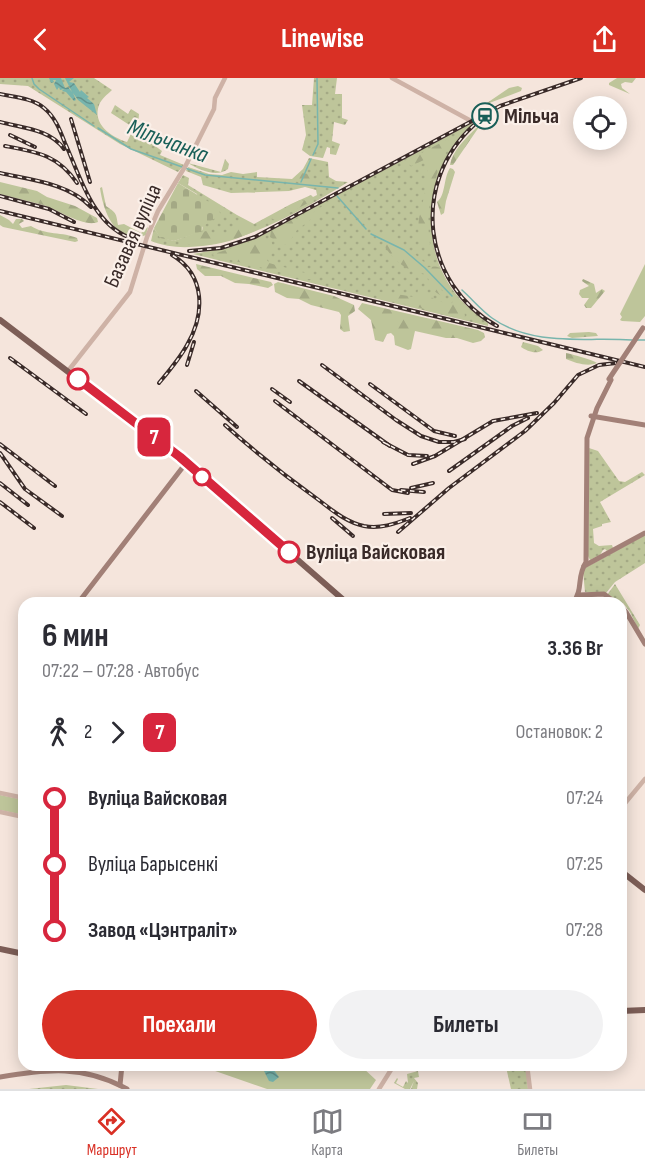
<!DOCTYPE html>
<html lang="ru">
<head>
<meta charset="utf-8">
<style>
	:root { --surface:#fff; --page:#f2f2f3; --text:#2b2b33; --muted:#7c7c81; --line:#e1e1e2; --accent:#d93025 }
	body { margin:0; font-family:"Sofia Sans Condensed",sans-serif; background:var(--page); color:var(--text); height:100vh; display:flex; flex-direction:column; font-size:22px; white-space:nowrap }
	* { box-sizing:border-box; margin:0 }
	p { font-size:20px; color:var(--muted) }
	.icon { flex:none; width:33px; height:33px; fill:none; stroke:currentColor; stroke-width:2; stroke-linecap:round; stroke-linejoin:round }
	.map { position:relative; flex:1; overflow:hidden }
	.drawer { position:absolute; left:18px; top:519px; width:609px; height:474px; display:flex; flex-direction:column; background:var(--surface); border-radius:18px; box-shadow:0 3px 15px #0003 }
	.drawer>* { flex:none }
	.badge { padding:0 12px; border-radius:9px; font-size:21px; line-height:39px }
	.fabs { position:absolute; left:573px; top:18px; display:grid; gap:12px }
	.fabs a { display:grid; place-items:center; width:54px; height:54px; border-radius:50%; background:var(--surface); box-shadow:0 3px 15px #0003; font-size:30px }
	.map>.badge { position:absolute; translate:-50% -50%; box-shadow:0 0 0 3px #fff }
	.legs { display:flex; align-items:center; gap:9px; height:66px; padding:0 24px; font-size:20px }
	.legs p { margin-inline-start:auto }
	.summary { display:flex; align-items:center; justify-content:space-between; height:102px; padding:0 24px }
	h1 { font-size:33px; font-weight:700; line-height:45px }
	.button { display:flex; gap:12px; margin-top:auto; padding:12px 24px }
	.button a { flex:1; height:69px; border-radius:36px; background:var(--accent); color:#fff; font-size:24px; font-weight:700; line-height:69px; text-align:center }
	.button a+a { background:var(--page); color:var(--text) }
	ul { padding:0 24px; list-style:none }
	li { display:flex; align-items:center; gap:21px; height:66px; font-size:22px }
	li i { display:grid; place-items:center; width:9px; height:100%; margin:0 8px; background:currentColor }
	li i::after { content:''; width:15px; height:15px; margin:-8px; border:4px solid; border-radius:50%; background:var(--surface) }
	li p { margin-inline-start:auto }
	li:first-child i { background:linear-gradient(#0000 50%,currentColor 0) }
	li:last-child i { background:linear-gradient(currentColor 50%,#0000 0) }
	header { display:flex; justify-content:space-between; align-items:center; height:78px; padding:0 24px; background:var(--accent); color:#fff; font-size:27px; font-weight:700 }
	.menu { display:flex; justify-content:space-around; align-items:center; height:84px; border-top:2px solid var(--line); background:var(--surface); font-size:16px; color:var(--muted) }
	.menu a { display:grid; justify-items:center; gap:3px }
	.menu .selected { color:var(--accent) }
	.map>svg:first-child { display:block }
	.grass { fill:url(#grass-dots) }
	.forest { fill:url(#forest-firs) }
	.cemetery { fill:url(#cemetery-stones) }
	.green { fill:#bec59a }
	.water { fill:url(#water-waves) }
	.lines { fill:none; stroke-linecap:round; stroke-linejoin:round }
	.stream { stroke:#78b5ad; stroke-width:1.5 }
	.tertiary { stroke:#ceb2a6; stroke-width:4.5 }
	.secondary { stroke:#a28077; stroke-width:5 }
	.primary { stroke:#7d5e57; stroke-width:6 }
	.rail-casing { stroke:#392a28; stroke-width:4 }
	.rail { stroke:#fbf0e9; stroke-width:1.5; stroke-dasharray:4.5; stroke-linecap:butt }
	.secondary-bridge { stroke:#a28077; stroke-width:5 }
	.line-1-casing { stroke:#fff; stroke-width:14 }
	.line-1 { stroke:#d7263d; stroke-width:9 }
	.stop-1-dot { fill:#fff; stroke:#d7263d; stroke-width:3 }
	.labels { text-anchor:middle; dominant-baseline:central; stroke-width:4.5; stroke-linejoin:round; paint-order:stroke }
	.poi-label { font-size:22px; font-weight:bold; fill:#392a28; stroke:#fbf0e9; text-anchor:start }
	.street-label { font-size:22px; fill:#392a28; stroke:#fbf0e9 }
	.stop-label { font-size:22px; font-weight:bold; fill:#392a28; stroke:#fbf0e9; text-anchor:start }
	.water-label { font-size:24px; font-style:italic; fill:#195f58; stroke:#fbf0e9 }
</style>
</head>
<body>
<header><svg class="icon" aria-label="back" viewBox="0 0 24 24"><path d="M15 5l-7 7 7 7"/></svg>Linewise<svg class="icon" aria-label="share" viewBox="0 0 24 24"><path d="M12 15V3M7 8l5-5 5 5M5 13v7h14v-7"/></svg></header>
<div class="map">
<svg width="645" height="1011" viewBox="0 0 645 1011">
	<defs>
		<pattern id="grass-dots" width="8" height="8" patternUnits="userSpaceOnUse" patternTransform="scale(1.5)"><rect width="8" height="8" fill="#bec59a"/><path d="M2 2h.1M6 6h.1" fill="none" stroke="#a4a985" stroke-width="1.8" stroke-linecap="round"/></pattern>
		<pattern id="forest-firs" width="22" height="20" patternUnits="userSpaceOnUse" patternTransform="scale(1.5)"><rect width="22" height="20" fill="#bec59a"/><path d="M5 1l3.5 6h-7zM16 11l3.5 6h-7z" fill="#a4a985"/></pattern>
		<pattern id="cemetery-stones" width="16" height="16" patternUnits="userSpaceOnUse" patternTransform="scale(1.5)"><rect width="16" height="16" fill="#bec59a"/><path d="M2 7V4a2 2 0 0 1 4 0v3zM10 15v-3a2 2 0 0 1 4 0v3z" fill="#a4a985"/></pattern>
		<pattern id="water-waves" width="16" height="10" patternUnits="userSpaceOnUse" patternTransform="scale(1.5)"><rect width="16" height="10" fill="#78b5ad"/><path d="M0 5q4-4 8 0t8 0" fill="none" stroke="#63938d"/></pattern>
	</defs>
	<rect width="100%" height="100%" fill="#f5e5dc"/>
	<g class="grass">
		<path d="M0,0h94l18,12c-5,5 -10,8 -13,15 -7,19 12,32 28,37l7,-14 -23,-15 4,-8 13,9 3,-5 8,5 -1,12 17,10 -4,7 11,8 -2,4 24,10 -6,7 -58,-28 -92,-58 -28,-2z"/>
		<path d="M314,0h23l-2,16h7v24l6,2 -3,5 -11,-3 -2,19 8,3 -4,11 -6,-1v-6l-3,-1 -4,11 -13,-2 -8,-6 4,-15 -4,-30h10z"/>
		<path d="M472,45l2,1c-48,45 -59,124 -14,175 8,9 18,16 28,24v3l-295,-72 38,-7 27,-10z"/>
		<path d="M309,80l19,4 1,15 7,4 12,1c-49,31 -138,83 -197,59l3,-13 6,9 14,4 29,-11 -6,-36 -19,-11 5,-8 6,3 -1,7 49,30 17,9 37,-20 20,-9 2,2 4,-2 -1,-5 -11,-3 -16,4 -58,2 -28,-8 -2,-8 -15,-6 2,-4 21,7 13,1 9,-3 12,2 14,-2v5l35,2 11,-10z"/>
		<path d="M225,81l4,5 -1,5c-11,9 -29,1 -40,-6l33,9z"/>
		<path d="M589,370l9,3 21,30 6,1 17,-10 3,3 -45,27 11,20 -9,2v2l-9,3 1,14 5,3 13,-1 1,3 -6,3 -2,-2 -2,1 -3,5 -10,5 -2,-4z"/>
		<path d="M645,457v28l-30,19 -9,11 -21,-1 -2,-21 2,-3z"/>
		<path d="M615,506l25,41 -2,4 -8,-17 -7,-9h-5l-11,-8z"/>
		<path d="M508,987h18l2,24h-17l-5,-22z"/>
		<path d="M418,993l1,6 -5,1 4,5 -1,6h-6l3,-8 -4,8h-5l-11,-6 3,-5 1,1 -2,4 7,4 3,-6 2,2 -1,-9z"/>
		<path d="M66,1007l32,4h-69z"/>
	</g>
	<g class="forest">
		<path d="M617,0h19l-4,5 -7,-1 -4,2 1,4 8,6 -21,-9v-2z"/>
		<path d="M518,8l4,2 -1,3 -37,14 25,-17z"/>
		<path d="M479,49l-26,38h-3c2,-14 16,-27 26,-37z"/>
		<path d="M448,61l3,5c-18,29 -26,66 -21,100l-3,2c-18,-14 -2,-43 -1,-61 1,-11 0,-11 4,-23l-4,-3 -15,7 -4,-4 3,-3z"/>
		<path d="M450,90l3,1 2,3 -9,29 -2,12 -3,2 -4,-13c9,-7 6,-23 13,-34z"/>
		<path d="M300,95l9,1 4,11h-10l-8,-5v-3z"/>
		<path d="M0,104l37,9 10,6 28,9 22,12 1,4c-14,6 -41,-13 -55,-17 -14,-4 -29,-7 -43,-11z"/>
		<path d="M102,109l4,19c10,7 10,6 12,19l6,-1 17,9 7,-6 -2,8c-31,11 -43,-25 -46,-47z"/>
		<path d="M300,122l7,1 1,2 -32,17 -4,-1 2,-5z"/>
		<path d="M331,122l5,1 -4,5 -14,8 -21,16 -9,14 -6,1 -12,-8 1,-6 23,-12 14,-3z"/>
		<path d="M0,137l9,5 4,4 3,-5h6l2,2 -5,3 3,4 9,-2c13,9 33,6 46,12l1,3 -3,1 -72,-15 -3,-2z"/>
		<path d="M240,143l13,7 1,3c-19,10 -54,21 -74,10l2,-3 24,-7c11,6 24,5 34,-5z"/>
		<path d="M385,154l7,1 3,9c13,4 22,15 33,23l-3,1 -12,-9v3c14,14 16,3 27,8l12,23h-4l-5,-8 -4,-2 -1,6 8,7 -2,4 -14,-10c-1,-21 -12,-12 -24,-20 -10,-7 -22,-18 -24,-30z"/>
		<path d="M261,160l7,1 4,4v8l-5,9 2,3 40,11 3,2v3h-5l-96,-24z"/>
		<path d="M196,186l75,18 2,3 -5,3 -19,-4 -14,-1 -14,-7h-16l-8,-7z"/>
		<path d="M583,201l11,5 2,9 6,-4 3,2 -14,17h-5l-2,-3 5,-7h-7l-3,-4 1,-4 9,-4 -7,-5z"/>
		<path d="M278,204l56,14 20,9 1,6 -7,5 2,15 -6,1 -4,-3 1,-14 -2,-3 -28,-7 -12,-6 -12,-1 -12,-6 -1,-8z"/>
		<path d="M418,212c9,0 10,6 18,10 5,2 11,3 15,4l3,-4h5l4,5 2,11 -5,2 -75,-19 -11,-6 1,-2c13,3 26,3 38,6l4,-2z"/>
		<path d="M362,225l116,27 6,3 1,4 -4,4 -8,2 -16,-5h-11l-31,-7 -4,18 -3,1 -13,-5 -1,-9 -3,-3 -4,1 -4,8 -8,-2 -4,-20 -13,-11z"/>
		<path d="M589,254l7,1 2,3 -26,2 -5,-2 3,-3z"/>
		<path d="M523,264l15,4 5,4c-7,5 -16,1 -22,-3z"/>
		<path d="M566,275c5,1 27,7 31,10 -9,4 -22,0 -31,-4z"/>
	</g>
	<path class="cemetery" d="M178,105l36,22 7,9 -19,13 1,4 -29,10 -14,-3 -6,-10z"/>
	<g class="green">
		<path d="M645,186v52l-5,6 -18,-1 -2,-1 2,-3 -2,-3z"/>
		<path d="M0,717l24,5v15l-24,-5z"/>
		<path d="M198,987h170l-6,2 14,13 -6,9h-103z"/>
	</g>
	<g class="water">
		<path d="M49,0h12l4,10 3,-1 4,5 -7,-14h9l-5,4 5,1 6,9 1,-2 8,7 -2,1 7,6 3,11 -19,-15 -5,-7 3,7 -2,1 -8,-9 -4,-1 2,-2 -4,1 -1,-3 -2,3 -3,-6 2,-4h-3l1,2 -3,1z"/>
		<path d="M261,987h9l9,12 -6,5 -4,-1z"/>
	</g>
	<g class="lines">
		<g class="stream">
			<path d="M32,0l2,6 5,5 55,37"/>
			<path d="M98,50l33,21 74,26 133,13"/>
			<path d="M313,77l5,-11 -1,-66"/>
			<path d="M301,104l10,-23"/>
			<path d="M337,118l29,33"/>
			<path d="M371,156l33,16 21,18 27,28"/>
			<path d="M462,212c10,9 19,20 30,28 40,29 95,19 140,22"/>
			<path d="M637,262h8"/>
		</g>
		<g class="tertiary">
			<path d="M392,0l92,50"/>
			<path d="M68,293l62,-79 17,-55 11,-26 28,-46 28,-56 1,-11 10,-20"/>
			<path d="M0,715l24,5"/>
			<path d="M621,730l24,-29"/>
			<path d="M0,734l24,5"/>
			<path d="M527,987l3,24"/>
			<path d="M379,1011l15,-24"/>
		</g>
		<g class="secondary">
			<path d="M591,338l54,9"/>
			<path d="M584,488l61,-33"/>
			<path d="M579,517l25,-1 12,9"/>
			<path d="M78,525l108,-140"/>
			<path d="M573,525c11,-15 3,-25 13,-41l1,-124 10,-30 14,-28"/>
			<path d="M621,529l5,5 19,32"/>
			<path d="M0,999c48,-8 83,-12 127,12"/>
			<path d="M120,1007l2,-20"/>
		</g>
		<g class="primary">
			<path d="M0,242l180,137 167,146"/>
			<path d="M621,793l24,19"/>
			<path d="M0,871l24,5"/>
			<path d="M621,933l24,-1"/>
		</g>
		<g class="rail-casing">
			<g id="rail">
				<path d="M0,16c14,3 32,4 44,14 11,9 16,22 21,35 15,33 27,79 63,94"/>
				<path d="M71,41l19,63"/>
				<path d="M0,44c22,6 50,7 64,27"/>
				<path d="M474,47c-64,58 -52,159 23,201"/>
				<path d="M10,57l25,12"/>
				<path d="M5,68c32,6 53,9 72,37"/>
				<path d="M0,95c31,7 68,10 91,34"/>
				<path d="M0,118l49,13 25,13"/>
				<path d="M0,133l645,156"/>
				<path d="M189,173l32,-3 34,-11 245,-131 81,-28"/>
				<path d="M10,280l76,56"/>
				<path d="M187,287l7,-23"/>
				<path d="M322,287l74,55 25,16 18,6h15l11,-3"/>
				<path d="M299,303l91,65"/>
				<path d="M159,305c10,-12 21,-25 28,-38 18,-31 19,-70 -15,-90"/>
				<path d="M370,306l64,47 21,5"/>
				<path d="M272,311l18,13"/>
				<path d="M196,313l41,36"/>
				<path d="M275,323l117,89 16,3"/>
				<path d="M225,347c29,26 59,50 91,73 15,11 29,24 48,28 16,3 31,-2 46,-8"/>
				<path d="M383,364l25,13 19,1"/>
				<path d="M0,366l55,42"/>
				<path d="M0,375l25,36 37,27"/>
				<path d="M413,386l22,-8 58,-35 44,-8"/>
				<path d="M449,393l63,-45 16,-8"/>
				<path d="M0,405l28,22"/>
				<path d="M411,410l22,-5"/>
				<path d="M401,412l23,2"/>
				<path d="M0,424l34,26"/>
				<path d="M384,436l27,-1"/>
				<path d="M332,440l21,18"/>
				<path d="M398,454l51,-44 76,-57 29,-28 24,-28 21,-10 17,-2"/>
			</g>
		</g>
		<use href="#rail" class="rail"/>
		<path class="secondary-bridge" d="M609,301l34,-51"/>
	</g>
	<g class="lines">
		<g class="line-1-casing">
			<path id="line-1" d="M78,301l102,78 109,95"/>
		</g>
		<use href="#line-1" class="line-1"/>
	</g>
	<defs>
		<g id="station-ring" transform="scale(1.35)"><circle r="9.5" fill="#fbf0e9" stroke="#195f58" stroke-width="1.5"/><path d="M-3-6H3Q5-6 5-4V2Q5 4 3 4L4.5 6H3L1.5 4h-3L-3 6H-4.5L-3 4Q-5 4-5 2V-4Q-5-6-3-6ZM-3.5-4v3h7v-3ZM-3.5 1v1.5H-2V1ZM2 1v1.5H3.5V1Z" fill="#195f58"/></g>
	</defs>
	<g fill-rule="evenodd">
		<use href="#station-ring" x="485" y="38"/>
	</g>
	<g class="stop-1-dot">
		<circle cx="78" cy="301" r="10"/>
		<circle cx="202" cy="399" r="8"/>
		<circle cx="289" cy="474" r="10"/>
	</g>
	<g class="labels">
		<g class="poi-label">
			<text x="504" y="38">Мільча</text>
		</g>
		<g class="street-label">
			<text transform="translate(133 158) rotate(-66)">Базавая вуліца</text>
		</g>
		<g class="stop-label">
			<text x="306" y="474">Вуліца Вайсковая</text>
		</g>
		<g class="water-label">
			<text transform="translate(168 63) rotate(21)">Мільчанка</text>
		</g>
	</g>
</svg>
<div class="fabs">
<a><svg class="icon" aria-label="locate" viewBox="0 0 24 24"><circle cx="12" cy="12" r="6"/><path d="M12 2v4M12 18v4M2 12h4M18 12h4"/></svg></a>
</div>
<b class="badge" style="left:154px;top:359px;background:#d7263d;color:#fff">7</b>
<section class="drawer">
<div class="summary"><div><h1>6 мин</h1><p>07:22 – 07:28 · Автобус</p></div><b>3.36 Br</b></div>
<div class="legs"><svg class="icon" aria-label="walk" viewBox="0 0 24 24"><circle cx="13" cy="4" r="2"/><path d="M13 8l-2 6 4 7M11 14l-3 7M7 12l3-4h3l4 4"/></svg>2<svg class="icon" aria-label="forward" viewBox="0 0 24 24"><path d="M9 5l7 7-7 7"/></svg><b class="badge" style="background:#d7263d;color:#fff">7</b><p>Остановок: 2</p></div>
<ul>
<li><i style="color:#d7263d"></i><b>Вуліца Вайсковая</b><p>07:24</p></li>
<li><i style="color:#d7263d"></i><span>Вуліца Барысенкі</span><p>07:25</p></li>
<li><i style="color:#d7263d"></i><b>Завод «Цэнтраліт»</b><p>07:28</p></li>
</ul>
<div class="button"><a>Поехали</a><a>Билеты</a></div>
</section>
</div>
<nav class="menu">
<a class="selected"><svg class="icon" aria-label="directions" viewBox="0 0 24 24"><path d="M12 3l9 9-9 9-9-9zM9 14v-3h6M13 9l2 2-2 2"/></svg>Маршрут</a>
<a><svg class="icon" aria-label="map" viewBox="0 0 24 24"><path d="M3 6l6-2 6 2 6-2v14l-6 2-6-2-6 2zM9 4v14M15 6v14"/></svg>Карта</a>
<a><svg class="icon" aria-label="tickets" viewBox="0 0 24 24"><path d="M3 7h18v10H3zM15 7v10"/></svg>Билеты</a>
</nav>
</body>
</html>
